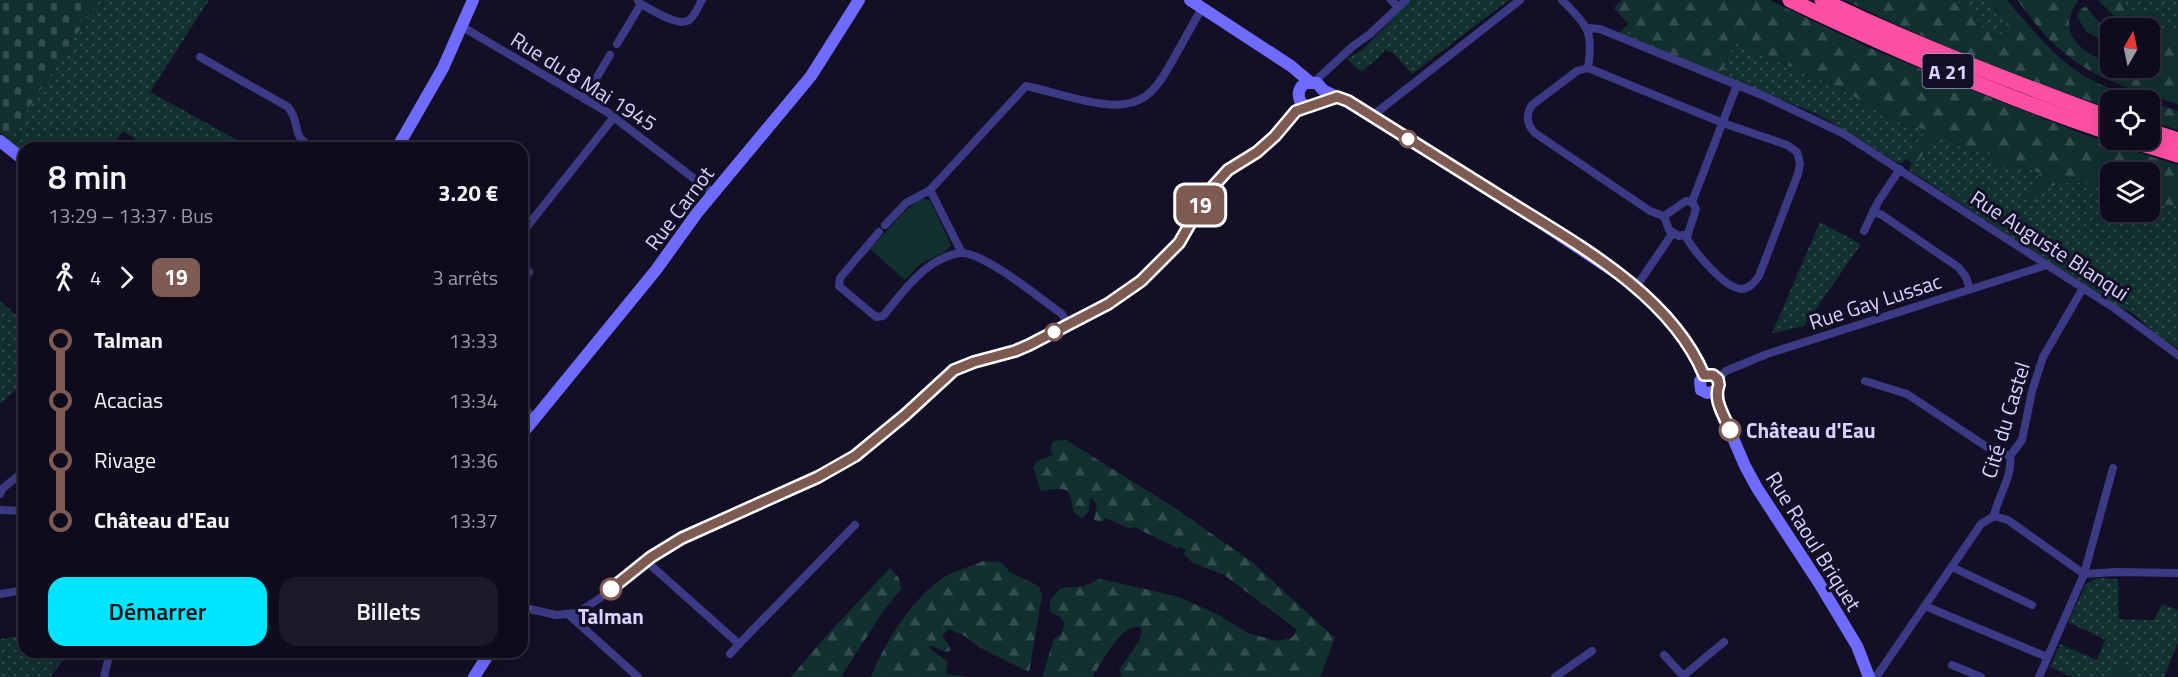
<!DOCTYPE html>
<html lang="fr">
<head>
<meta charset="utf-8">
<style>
	:root { --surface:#0e0b1c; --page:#1c1929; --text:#f1f3f6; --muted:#9b9ba3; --line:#2e2b3b; --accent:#00e5ff }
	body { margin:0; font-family:"Titillium Web",sans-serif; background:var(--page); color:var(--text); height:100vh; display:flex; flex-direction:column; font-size:22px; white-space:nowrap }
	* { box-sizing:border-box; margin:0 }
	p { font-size:20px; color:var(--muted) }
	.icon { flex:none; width:33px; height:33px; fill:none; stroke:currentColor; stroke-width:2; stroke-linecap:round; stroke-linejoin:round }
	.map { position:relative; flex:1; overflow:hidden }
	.drawer { position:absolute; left:18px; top:142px; width:510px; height:516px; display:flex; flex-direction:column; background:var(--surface); border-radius:18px; box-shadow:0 6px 24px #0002,0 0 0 2px var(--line) }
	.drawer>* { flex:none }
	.badge { padding:0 12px; border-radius:9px; font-size:21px; line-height:39px }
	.needle { width:39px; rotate:9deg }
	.controls { position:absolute; left:2100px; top:18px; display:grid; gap:12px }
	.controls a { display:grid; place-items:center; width:60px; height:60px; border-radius:12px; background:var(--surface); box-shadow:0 6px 24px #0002,0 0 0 2px var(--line); font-size:30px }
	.map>.badge { position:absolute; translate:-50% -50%; box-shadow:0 0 0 3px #fff }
	.legs { display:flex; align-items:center; gap:9px; height:66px; padding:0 30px; font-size:20px }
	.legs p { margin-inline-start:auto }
	.headline { display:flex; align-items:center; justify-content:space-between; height:102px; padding:0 30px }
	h1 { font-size:33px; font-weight:600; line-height:45px }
	.primary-button { display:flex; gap:12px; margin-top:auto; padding:12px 30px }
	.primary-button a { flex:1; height:69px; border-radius:18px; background:var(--accent); color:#111; font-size:24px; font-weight:600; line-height:69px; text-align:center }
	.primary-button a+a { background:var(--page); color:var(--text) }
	ul { padding:0 30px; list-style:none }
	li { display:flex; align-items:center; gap:21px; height:60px; font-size:22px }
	li i { display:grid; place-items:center; width:9px; height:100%; margin:0 8px; background:currentColor }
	li i::after { content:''; width:15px; height:15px; margin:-8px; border:4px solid; border-radius:50%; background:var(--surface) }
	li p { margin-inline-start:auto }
	li:first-child i { background:linear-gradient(#0000 50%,currentColor 0) }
	li:last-child i { background:linear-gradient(currentColor 50%,#0000 0) }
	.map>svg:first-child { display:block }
	.grass { fill:url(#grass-dots) }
	.forest { fill:url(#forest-firs) }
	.cemetery { fill:url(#cemetery-stones) }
	.green { fill:#12302f }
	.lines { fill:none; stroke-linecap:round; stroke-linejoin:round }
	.street { stroke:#3d3a85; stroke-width:8 }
	.secondary { stroke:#6f6bff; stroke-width:12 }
	.highway { stroke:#ff4fa3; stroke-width:15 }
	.line-1-casing { stroke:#fff; stroke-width:14 }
	.line-1 { stroke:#7d5a52; stroke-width:9 }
	.stop-1-dot { fill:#fff; stroke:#7d5a52; stroke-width:3 }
	.labels { text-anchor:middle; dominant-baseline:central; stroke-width:6; stroke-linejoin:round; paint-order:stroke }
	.shield { fill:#130f26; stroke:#9e99be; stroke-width:1.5 }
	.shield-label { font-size:20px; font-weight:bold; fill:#d9d4ff }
	.street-label { font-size:21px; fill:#d9d4ff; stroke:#130f26 }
	.stop-label { font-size:21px; font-weight:bold; fill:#d9d4ff; stroke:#130f26; text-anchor:start }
</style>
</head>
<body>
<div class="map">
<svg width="2178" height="677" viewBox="0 0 2178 677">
	<defs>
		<pattern id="grass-dots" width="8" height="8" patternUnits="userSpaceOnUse" patternTransform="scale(1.5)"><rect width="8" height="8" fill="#12302f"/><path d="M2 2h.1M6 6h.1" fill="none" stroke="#344d4e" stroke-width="1.8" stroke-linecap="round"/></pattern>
		<pattern id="forest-firs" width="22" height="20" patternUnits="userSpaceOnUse" patternTransform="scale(1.5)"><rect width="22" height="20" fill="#12302f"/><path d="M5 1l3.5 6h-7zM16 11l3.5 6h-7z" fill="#344d4e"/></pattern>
		<pattern id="cemetery-stones" width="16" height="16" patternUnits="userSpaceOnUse" patternTransform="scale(1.5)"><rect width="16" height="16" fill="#12302f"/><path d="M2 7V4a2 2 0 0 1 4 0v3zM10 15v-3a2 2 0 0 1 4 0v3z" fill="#344d4e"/></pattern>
	</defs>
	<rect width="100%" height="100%" fill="#130f26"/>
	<g class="grass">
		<path d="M99,0h110l-59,92 102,56h-103l-26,-17 -12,17h-87v5l-16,-13z"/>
		<path d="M1411,0h98l-97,74 -19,-21 -8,-3 -7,8 -17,14 -14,-13 15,-9z"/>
		<path d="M1952,0h33l24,20 -9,18 -14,-7 -23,-26z"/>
		<path d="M2119,0h59v33l-12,-2 -11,-6 -2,-12 -31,-5z"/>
		<path d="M1629,23l14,17 18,8 4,5 -46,-20z"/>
		<path d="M1734,42l105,46 56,33 33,9 -23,28 1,1 -4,4 -6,-1 -77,-47 -98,-40z"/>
		<path d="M1940,133l29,20 20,-2 10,18 21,-3 21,7 -14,26 7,4c18,-29 49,-21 76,-15v24h40v-12l8,4 20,2v142c-8,-5 -18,-10 -25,-16 -11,-11 -20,-21 -36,-26l-208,-136 2,-7 4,2z"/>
		<path d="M1820,222l41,22 -57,82 -32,7z"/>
		<path d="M0,301l24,21v61l-24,21z"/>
		<path d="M2097,578l21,1 1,40 35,1 8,-16 16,6v33l-14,34h-92l-22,-10 10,-23 37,16 8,-20 -37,-18 18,-38z"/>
		<path d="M24,635v17l37,1 5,4 -16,20h-50v-38z"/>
	</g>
	<g class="forest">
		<path d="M1622,0h147l101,48 131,54 101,39 76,24v41l-20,-2 -8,-4v-28h-40v16c-28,-6 -58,-14 -76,15l-7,-4 13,-26 -20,-7 -21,3 -10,-18 -20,2 -28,-20 -26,32 -11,-7 23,-28 -32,-9 -56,-33 -105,-46 -13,33 -56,-22 -4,-5 -18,-8 -29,-32z"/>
		<path d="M1845,0h107l11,5 23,26 13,7 10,-18 -24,-20h22c24,28 48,59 81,78 18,10 38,17 57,22h-35v8c-90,-30 -180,-66 -265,-108z"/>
		<path d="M2017,0h61c-4,7 -9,15 -9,22 -1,22 24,36 41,40v6h21l18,7 1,-47h-31l1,-6 -22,-22h21l4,8 30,5 2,12 11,6 12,2v71c-39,-12 -79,-23 -111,-49 -20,-15 -35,-36 -50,-55z"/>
		<path d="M2086,7l13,15 15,6h-4v17l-5,-4 -19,-9 -9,-16 4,-8z"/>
		<path d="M2150,102l28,9v19l-28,-9z"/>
		<path d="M1066,440l109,68 77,54 83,76 -15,39h-198l-3,-7 20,-29 3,-9 -2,-5c-21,-3 -37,36 -48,50h-50l12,-38 7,-5 4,-10 -5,-7 -10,-5v-12l11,-12 23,-2 16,-7 76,17 41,18 31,19 28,8 15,-3 4,-4 1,-5 -72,-54 -31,-12 -9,-9 2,-4 -6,-3 -3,1 -43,-21 -3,2 -25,-11 -5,4 -7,-2 3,-14 -4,-7 -3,-1 -1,13 -7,8 -9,-8c-2,-26 -9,-24 -32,-20l-8,-23 4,-7 16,-6 -3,-4 3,-10z"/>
		<path d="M983,561l18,1 9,10 29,14 3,10 -13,76 -52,-26 -12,-10 -16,-7 -7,6 10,15 -7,2 -15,-7 -1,3 19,14 -2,12 23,3h-98c14,-35 38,-74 69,-97 12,-9 30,-13 43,-19z"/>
		<path d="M890,568l9,10 2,11 -19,24 -41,64h-50l35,-41z"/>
	</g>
	<path class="cemetery" d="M0,0h99l-91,140 -8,-7z"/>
	<g class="green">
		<path d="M920,198l10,2 21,45 -5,6 -27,14 -14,15 -35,-31 33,-36z"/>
		<path d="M2126,666l4,11h-20l-1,-5z"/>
	</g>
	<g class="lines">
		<g class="street">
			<path d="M1391,0l7,7"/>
			<path d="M1562,0c25,26 32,30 26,68"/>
			<path d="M641,4c10,5 38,24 48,16 6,-4 9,-14 13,-20"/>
			<path d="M461,26l146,86 106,81"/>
			<path d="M1587,28l13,1 164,67 80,38 270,174 64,47"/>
			<path d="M617,44l24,-40 -3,-3"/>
			<path d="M200,57l88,50c15,19 0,29 27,41"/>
			<path d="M1314,82l39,-36 17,-12 36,-34"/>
			<path d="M584,99l26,-44"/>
			<path d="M1372,116l148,-116"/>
			<path d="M930,190l32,63"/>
			<path d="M1686,201l6,1 4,7 -8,25 -9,2 -10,-6 -5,-14z"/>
			<path d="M1692,202l45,-117"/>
			<path d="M1873,211l9,4 76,52 8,10 4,12"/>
			<path d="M1664,216l-14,-5 -115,-78c-8,-8 -10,-18 -3,-28l45,-34 11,-3 135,55 64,22 10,7 3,11 -2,11 -39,102c-5,7 -10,13 -18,13 -17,-1 -49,-40 -56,-54"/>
			<path d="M885,225l21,-22 24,-13 96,-104c23,5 47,13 71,17 46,8 58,-11 78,-47 9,-16 18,-32 27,-48"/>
			<path d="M1864,231l14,-29 22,-33"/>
			<path d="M879,232l-39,46 -1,8 37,31 7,-1c12,-14 23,-30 37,-42 10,-10 26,-19 40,-21 23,-2 82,47 102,61l6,10"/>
			<path d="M522,233l92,-116"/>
			<path d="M522,280l7,-8"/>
			<path d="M1636,287l36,-53"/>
			<path d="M1718,379l8,-8 41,-17 280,-89"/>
			<path d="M1865,381l42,13 80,53 23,9"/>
			<path d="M522,403l12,18"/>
			<path d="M0,494l2,-5 22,-18"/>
			<path d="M0,510l24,1"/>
			<path d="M1994,516l14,4 76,54 32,-2 62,1"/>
			<path d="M646,561l93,83 116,-119"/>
			<path d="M1952,567l80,38"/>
			<path d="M0,594l24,-4"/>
			<path d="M1925,606l122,51"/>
			<path d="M525,608l31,7 21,-2 23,-15 51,-41 31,-19 136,-61 37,-21 50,-41 49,-45 20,-8 41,-11 14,-7c52,-27 115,-51 150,-101 17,-24 25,-54 48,-72 8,-7 19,-11 28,-17 15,-10 43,-37 44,-56"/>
			<path d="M569,615l69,62"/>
			<path d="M730,654l9,-10"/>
			<path d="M1664,655l20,22"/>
			<path d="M1952,665l29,12"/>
			<path d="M1683,676l41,-34"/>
			<path d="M104,677l4,-17v-8"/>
			<path d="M1555,677l37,-26"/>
			<path d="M1876,677l105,-153 13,-8c4,-21 19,-39 16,-60l12,-16 10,-49 11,-34 40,-69"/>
			<path d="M2039,677l45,-103 29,-106"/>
		</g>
		<g class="secondary">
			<path d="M1190,0l101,66 19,16"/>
			<path d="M1337,97l-28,10 -8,-4c-4,-8 -3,-16 5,-20h11l6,7 32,16 159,99 110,73 42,37 17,22 22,38"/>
			<path d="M0,141l24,19"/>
			<path d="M397,148l46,-80 30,-68"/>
			<path d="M1705,375l-5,6 1,9 6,3 9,-2"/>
			<path d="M1705,375h8c6,4 8,10 3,16"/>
			<path d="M1716,391l2,12 27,63 12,22 62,95 38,63 12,31"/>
			<path d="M522,434l134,-164 41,-57 114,-137 48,-76"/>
			<path d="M522,603l3,5 -3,5"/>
			<path d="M474,677l16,-25"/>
		</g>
		<g class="highway">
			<path d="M1790,0c104,50 211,96 320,133"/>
			<path d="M1822,0c94,45 191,82 288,118"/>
			<path d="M2150,131l28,9"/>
			<path d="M2129,140l49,15"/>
		</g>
	</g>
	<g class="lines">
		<g class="line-1-casing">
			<path id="line-1" d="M611,589l40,-32 31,-19 136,-61 37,-21 50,-41 49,-45 20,-8 41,-11 14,-6 79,-41 33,-23 38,-38 30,-52 19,-21 29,-18 18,-16 21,-25 41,-14 11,4c49,31 98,61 147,92 74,47 174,98 209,182h9l5,4 1,6c-6,15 5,30 11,45"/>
		</g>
		<use href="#line-1" class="line-1"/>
	</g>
	<g class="stop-1-dot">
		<circle cx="1408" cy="139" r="8"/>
		<circle cx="1054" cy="332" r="8"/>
		<circle cx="1730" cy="430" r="10"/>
		<circle cx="611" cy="589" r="10"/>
	</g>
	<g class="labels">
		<rect class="shield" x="1922.5" y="54" width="51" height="34" rx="4.5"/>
		<g class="shield-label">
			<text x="1948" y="71">A 21</text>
		</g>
		<g class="street-label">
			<text transform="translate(584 81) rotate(32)">Rue du 8 Mai 1945</text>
			<text transform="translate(679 208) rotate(-53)">Rue Carnot</text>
			<text transform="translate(2050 245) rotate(33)">Rue Auguste Blanqui</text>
			<text transform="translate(1875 301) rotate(-18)">Rue Gay Lussac</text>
			<text transform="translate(2005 420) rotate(-73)">Cité du Castel</text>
			<text transform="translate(1814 541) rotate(58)">Rue Raoul Briquet</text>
		</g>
		<g class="stop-label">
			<text x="1746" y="430">Château d'Eau</text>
			<text x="611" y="616" text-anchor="middle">Talman</text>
		</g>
	</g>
</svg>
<div class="controls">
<a><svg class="needle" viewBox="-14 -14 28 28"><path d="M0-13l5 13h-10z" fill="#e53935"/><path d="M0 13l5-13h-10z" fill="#9b9ba3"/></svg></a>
<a><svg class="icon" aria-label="locate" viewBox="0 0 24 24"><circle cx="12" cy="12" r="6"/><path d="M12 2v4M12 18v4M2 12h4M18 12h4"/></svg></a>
<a><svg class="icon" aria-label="layers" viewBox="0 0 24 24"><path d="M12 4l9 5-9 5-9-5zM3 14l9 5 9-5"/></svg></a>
</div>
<b class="badge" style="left:1200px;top:205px;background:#7d5a52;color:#fff">19</b>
<section class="drawer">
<div class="headline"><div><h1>8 min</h1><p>13:29 – 13:37 · Bus</p></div><b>3.20 €</b></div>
<div class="legs"><svg class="icon" aria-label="walk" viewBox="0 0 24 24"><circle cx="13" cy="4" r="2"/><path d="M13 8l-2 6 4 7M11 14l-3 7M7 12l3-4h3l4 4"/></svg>4<svg class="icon" aria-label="forward" viewBox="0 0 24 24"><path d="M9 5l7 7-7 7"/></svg><b class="badge" style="background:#7d5a52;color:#fff">19</b><p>3 arrêts</p></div>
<ul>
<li><i style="color:#7d5a52"></i><b>Talman</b><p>13:33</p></li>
<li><i style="color:#7d5a52"></i><span>Acacias</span><p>13:34</p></li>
<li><i style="color:#7d5a52"></i><span>Rivage</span><p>13:36</p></li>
<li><i style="color:#7d5a52"></i><b>Château d'Eau</b><p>13:37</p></li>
</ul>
<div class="primary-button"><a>Démarrer</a><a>Billets</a></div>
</section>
</div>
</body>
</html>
